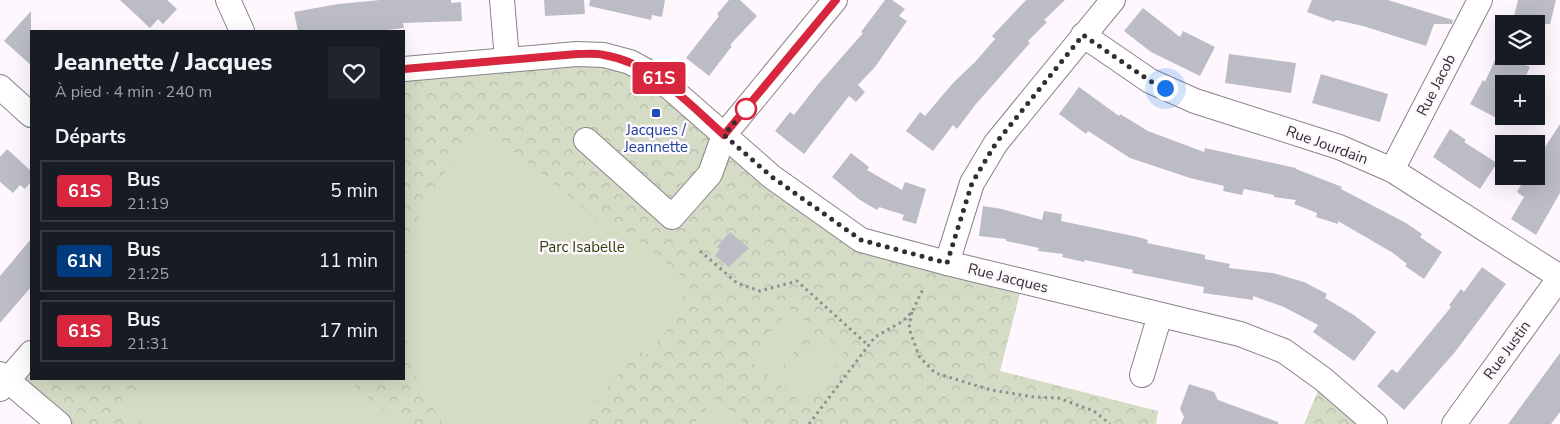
<!DOCTYPE html>
<html lang="fr">
<head>
<meta charset="utf-8">
<style>
	:root { --surface:#171b24; --page:#20242c; --text:#f1f3f6; --muted:#9ea1a6; --line:#363941 }
	body { margin:0; font-family:"Nunito Sans",sans-serif; background:var(--page); color:var(--text); height:100vh; display:flex; flex-direction:column; font-size:19px; white-space:nowrap }
	* { box-sizing:border-box; margin:0 }
	p { font-size:16px; color:var(--muted) }
	.icon { flex:none; width:28px; height:28px; fill:none; stroke:currentColor; stroke-width:2; stroke-linecap:round; stroke-linejoin:round }
	.map { position:relative; flex:1; overflow:hidden }
	.side { position:absolute; left:30px; top:30px; width:375px; height:350px; display:flex; flex-direction:column; background:var(--surface); border-radius:0px; box-shadow:0 5px 20px #0002 }
	.side>* { flex:none }
	.badge { padding:0 10px; border-radius:4px; font-size:18px; line-height:32px }
	.fabs { position:absolute; left:1495px; top:15px; display:grid; gap:10px }
	.fabs a { display:grid; place-items:center; width:50px; height:50px; border-radius:0px; background:var(--surface); box-shadow:0 5px 20px #0002; font-size:25px }
	.you { position:absolute; width:25px; height:25px; margin:-12px; border:4px solid #fff; border-radius:50%; background:#1a73e8; box-shadow:0 0 0 8px #1a73e833 }
	.map>.badge { position:absolute; translate:-50% -50%; box-shadow:0 0 0 2px #fff }
	h2 { padding:0 25px; font-size:19px; line-height:45px }
	.round { display:grid; place-items:center; flex:none; width:52px; height:52px; border-radius:0px; background:var(--page) }
	.summary { display:flex; align-items:center; justify-content:space-between; height:85px; padding:0 25px }
	h1 { font-size:24px; font-weight:800; line-height:38px }
	ul { padding:0; list-style:none }
	li { display:flex; align-items:center; gap:15px; height:62px; margin:0 10px 8px; padding:0 15px; border:2px solid var(--line); border-radius:0px }
	li div { flex:1 }
	li b { display:block; font-size:19px }
	li em { font-style:normal }
	li .badge { min-width:55px; font-weight:700; text-align:center }
	.map>svg:first-child { display:block }
	.park { fill:url(#park-crowns) }
	.garden { fill:#d4dcc6 }
	.building { fill:#bcbcc7 }
	.lines { fill:none; stroke-linecap:round; stroke-linejoin:round }
	.minor-casing { stroke:#8a8289; stroke-width:26 }
	.path { stroke:#918c90; stroke-width:3; stroke-dasharray:2.5 4; stroke-linecap:butt }
	.minor { stroke:#fff; stroke-width:24 }
	.line-casing { stroke:#fff; stroke-width:11 }
	.line { stroke:#d7263d; stroke-width:8 }
	.walk { stroke:#322e31; stroke-width:5; stroke-dasharray:0 9 }
	.stop-dot { fill:#fff; stroke:#d7263d; stroke-width:2.5 }
	.transit-dot { fill:#1a4fb4; stroke:#fff7fe; stroke-width:2 }
	.labels { text-anchor:middle; dominant-baseline:central; stroke-width:5; stroke-linejoin:round; paint-order:stroke }
	.street-label { font-size:15px; fill:#322e31; stroke:#fff7fe }
	.transit-label { font-size:15px; fill:#164399; stroke:#fff7fe }
	.park-label { font-size:15px; fill:#2f3c07; stroke:#fff7fe }
</style>
</head>
<body>
<div class="map">
<svg width="1560" height="424" viewBox="0 0 1560 424">
	<defs>
		<pattern id="park-crowns" width="20" height="18" patternUnits="userSpaceOnUse" patternTransform="scale(1.25)"><rect width="20" height="18" fill="#d4dcc6"/><path d="M2 6a3 3 0 1 1 6 0M12 15a3 3 0 1 1 6 0" fill="none" stroke="#b6bdab"/></pattern>
	</defs>
	<rect width="100%" height="100%" fill="#fff7fe"/>
	<g class="park">
		<path d="M630,62l231,178 162,41 -23,90 158,40 -2,13h-1097l-52,-44 24,-28v27h373v-310z"/>
		<path d="M1323,379l56,45h-75z"/>
	</g>
	<g class="garden">
		<path d="M484,127l145,118 6,-8 46,39 3,33 -38,47 -7,-6 -63,74h-132c-29,-41 -40,-73 -40,-124 0,-11 -2,-23 0,-34 8,-56 43,-99 80,-139z"/>
		<path d="M790,309l24,19 -42,51 -23,-20z"/>
		<path d="M822,334l23,20 -42,50 -23,-19z"/>
		<path d="M151,379h195l55,45h-259l-17,-14z"/>
		<path d="M714,398l32,26h-52z"/>
	</g>
	<g class="building">
		<path d="M120,0h47l10,9 -14,15 -5,-5 -8,9z"/>
		<path d="M380,0h71v3l10,-1 1,19 -59,2 1,5 -26,3h-80l-4,-19 44,-8z"/>
		<path d="M544,0h40l1,14 -40,2z"/>
		<path d="M590,0h75l-3,17 -10,-2 -1,5 -62,-14z"/>
		<path d="M729,0h11l17,16 -27,29 2,1 -23,30 -23,-18 33,-42 -2,-2z"/>
		<path d="M885,0h7l13,9 -6,7 8,5 -32,46 -17,18 7,7 -9,10 -7,-6 -45,58 -29,-23 15,-19 4,3 25,-32 44,-50 -2,-1z"/>
		<path d="M1026,0h39l-21,20 3,2 -19,19 2,2 -54,61 -19,25 -4,-4 -20,26 -27,-20 14,-19 5,4 28,-33 23,-22 19,-22 -3,-3z"/>
		<path d="M1312,0h76l65,20 -1,4h-18l-8,22 -63,-20 -27,-6 -2,2 -27,-10z"/>
		<path d="M1518,0h38l-6,24h-38z"/>
		<path d="M1143,8l37,29 3,-6 32,16 -15,29 -49,-24 -27,-21z"/>
		<path d="M31,11v54l-27,-24z"/>
		<path d="M1498,53l32,14 -8,17h-18v38l-34,-18 13,-24 2,2z"/>
		<path d="M1229,54l67,9 -5,30 -66,-10z"/>
		<path d="M1321,74l67,20 -8,28 -68,-19z"/>
		<path d="M1079,87l40,29 1,-2 28,17 56,21 1,-4 91,20v1l46,18 -1,2 65,34 16,11 -2,3 22,15 -18,27 -19,-13 2,-2 -14,-11 -55,-32v3l-22,-7 1,-4 -23,-9 2,-4 -22,-3v-2l-30,-6 -2,6 -19,-4 1,-5 -34,-8 -60,-20 -42,-27 -2,3 -27,-20z"/>
		<path d="M1560,124v69l-24,42 -25,-16 13,-22 -7,-5 9,-16h10v-15z"/>
		<path d="M1450,129l16,11 -2,2 33,21 -17,26 -47,-32z"/>
		<path d="M7,149l24,22v11l-6,7 -5,-4 -7,8 -13,-11v-25z"/>
		<path d="M851,153l18,14 -2,3 35,20 3,-8 21,7 -10,35 -14,-4 2,-5 -25,-8 -2,3 -17,-10 -28,-23z"/>
		<path d="M983,206l19,3 40,11 2,-9 18,3 -1,7 77,16 10,3 -1,3 58,12v4l25,5 -1,4 44,5 31,9 23,12 -2,4 29,17 22,17 -22,29 -41,-29 5,-7 -34,-18 -31,-11v4l-50,-7 1,-6 -72,-14 1,-3 -48,-10 -1,2 -22,-5 1,-3 -25,-3 1,-3 -33,-7v-2l-27,-3z"/>
		<path d="M730,232l19,16 -20,19 -14,-11 5,-7 -3,-2z"/>
		<path d="M31,239v48l-31,36v-47z"/>
		<path d="M1482,267l24,17 -51,68 -51,58 -27,-24 15,-17 5,4 54,-66 -2,-2 12,-16 3,3z"/>
		<path d="M1560,353v59l-9,12h-43z"/>
		<path d="M1189,384l25,8 4,8 60,22v2h-97l3,-7 -4,-8z"/>
	</g>
	<g class="lines">
		<g class="minor-casing">
			<g id="minor">
				<path d="M228,0l14,31"/>
				<path d="M502,0l5,59"/>
				<path d="M1083,35l67,46 45,20 144,46 53,23 168,107"/>
				<path d="M404,69l173,-15 27,1 26,7 29,16 113,99 89,63 86,23 293,71 44,17 39,28 52,45"/>
				<path d="M0,87l31,28"/>
				<path d="M586,140l86,77 38,-43 14,-39 111,-135"/>
				<path d="M1392,170l88,-170"/>
				<path d="M947,263l25,-80 24,-40 117,-143"/>
				<path d="M0,374l59,50"/>
				<path d="M1142,375l18,-60"/>
				<path d="M0,389l31,-36"/>
				<path d="M1454,424l106,-147"/>
			</g>
		</g>
		<g class="path">
			<path d="M700,251l37,32 23,8 37,-10 72,65"/>
			<path d="M912,312l-3,16 10,28 16,17 56,17 43,7 24,1 36,13 16,13"/>
			<path d="M809,424l66,-87 28,-16 9,-9 11,-23"/>
		</g>
		<use href="#minor" class="minor"/>
	</g>
	<g class="lines">
		<g class="line-casing">
			<path id="line" d="M404,69l173,-15c9,0 18,-1 27,1 49,8 85,49 120,80l112,-135"/>
		</g>
		<use href="#line" class="line"/>
		<path class="walk" d="M746,109l-22,26 48,42 89,63 86,23 25,-80 24,-40 87,-108 67,46 15,7"/>
	</g>
	<circle class="stop-dot" cx="746" cy="109" r="10"/>
	<rect class="transit-dot" x="651" y="108" width="10" height="10" rx="2.5"/>
	<g class="labels">
		<g class="street-label">
			<text transform="translate(1436 85) rotate(-63)">Rue Jacob</text>
			<text transform="translate(1327 145) rotate(20)">Rue Jourdain</text>
			<text transform="translate(1008 278) rotate(14)">Rue Jacques</text>
			<text transform="translate(1507 350) rotate(-54)">Rue Justin</text>
		</g>
		<g class="transit-label">
			<text x="656" y="130">Jacques /<tspan x="656" dy="17">Jeannette</tspan></text>
		</g>
		<g class="park-label">
			<text x="582" y="247">Parc Isabelle</text>
		</g>
	</g>
</svg>
<div class="fabs">
<a><svg class="icon" aria-label="layers" viewBox="0 0 24 24"><path d="M12 4l9 5-9 5-9-5zM3 14l9 5 9-5"/></svg></a>
<a>+</a>
<a>−</a>
</div>
<div class="you" style="left:1165px;top:88px"></div>
<b class="badge" style="left:659px;top:78px;background:#d7263d;color:#fff">61S</b>
<section class="side">
<div class="summary"><div><h1>Jeannette / Jacques</h1><p>À pied · 4 min · 240 m</p></div><a class="round"><svg class="icon" aria-label="heart" viewBox="0 0 24 24"><path d="M12 20l-8-8c-3-5 5-10 8-4 3-6 11-1 8 4z"/></svg></a></div>
<h2>Départs</h2>
<ul>
<li><span class="badge" style="background:#d7263d;color:#fff">61S</span><div><b>Bus</b><p>21:19</p></div><em>5 min</em></li>
<li><span class="badge" style="background:#003b80;color:#fff">61N</span><div><b>Bus</b><p>21:25</p></div><em>11 min</em></li>
<li><span class="badge" style="background:#d7263d;color:#fff">61S</span><div><b>Bus</b><p>21:31</p></div><em>17 min</em></li>
</ul>
</section>
</div>
</body>
</html>
